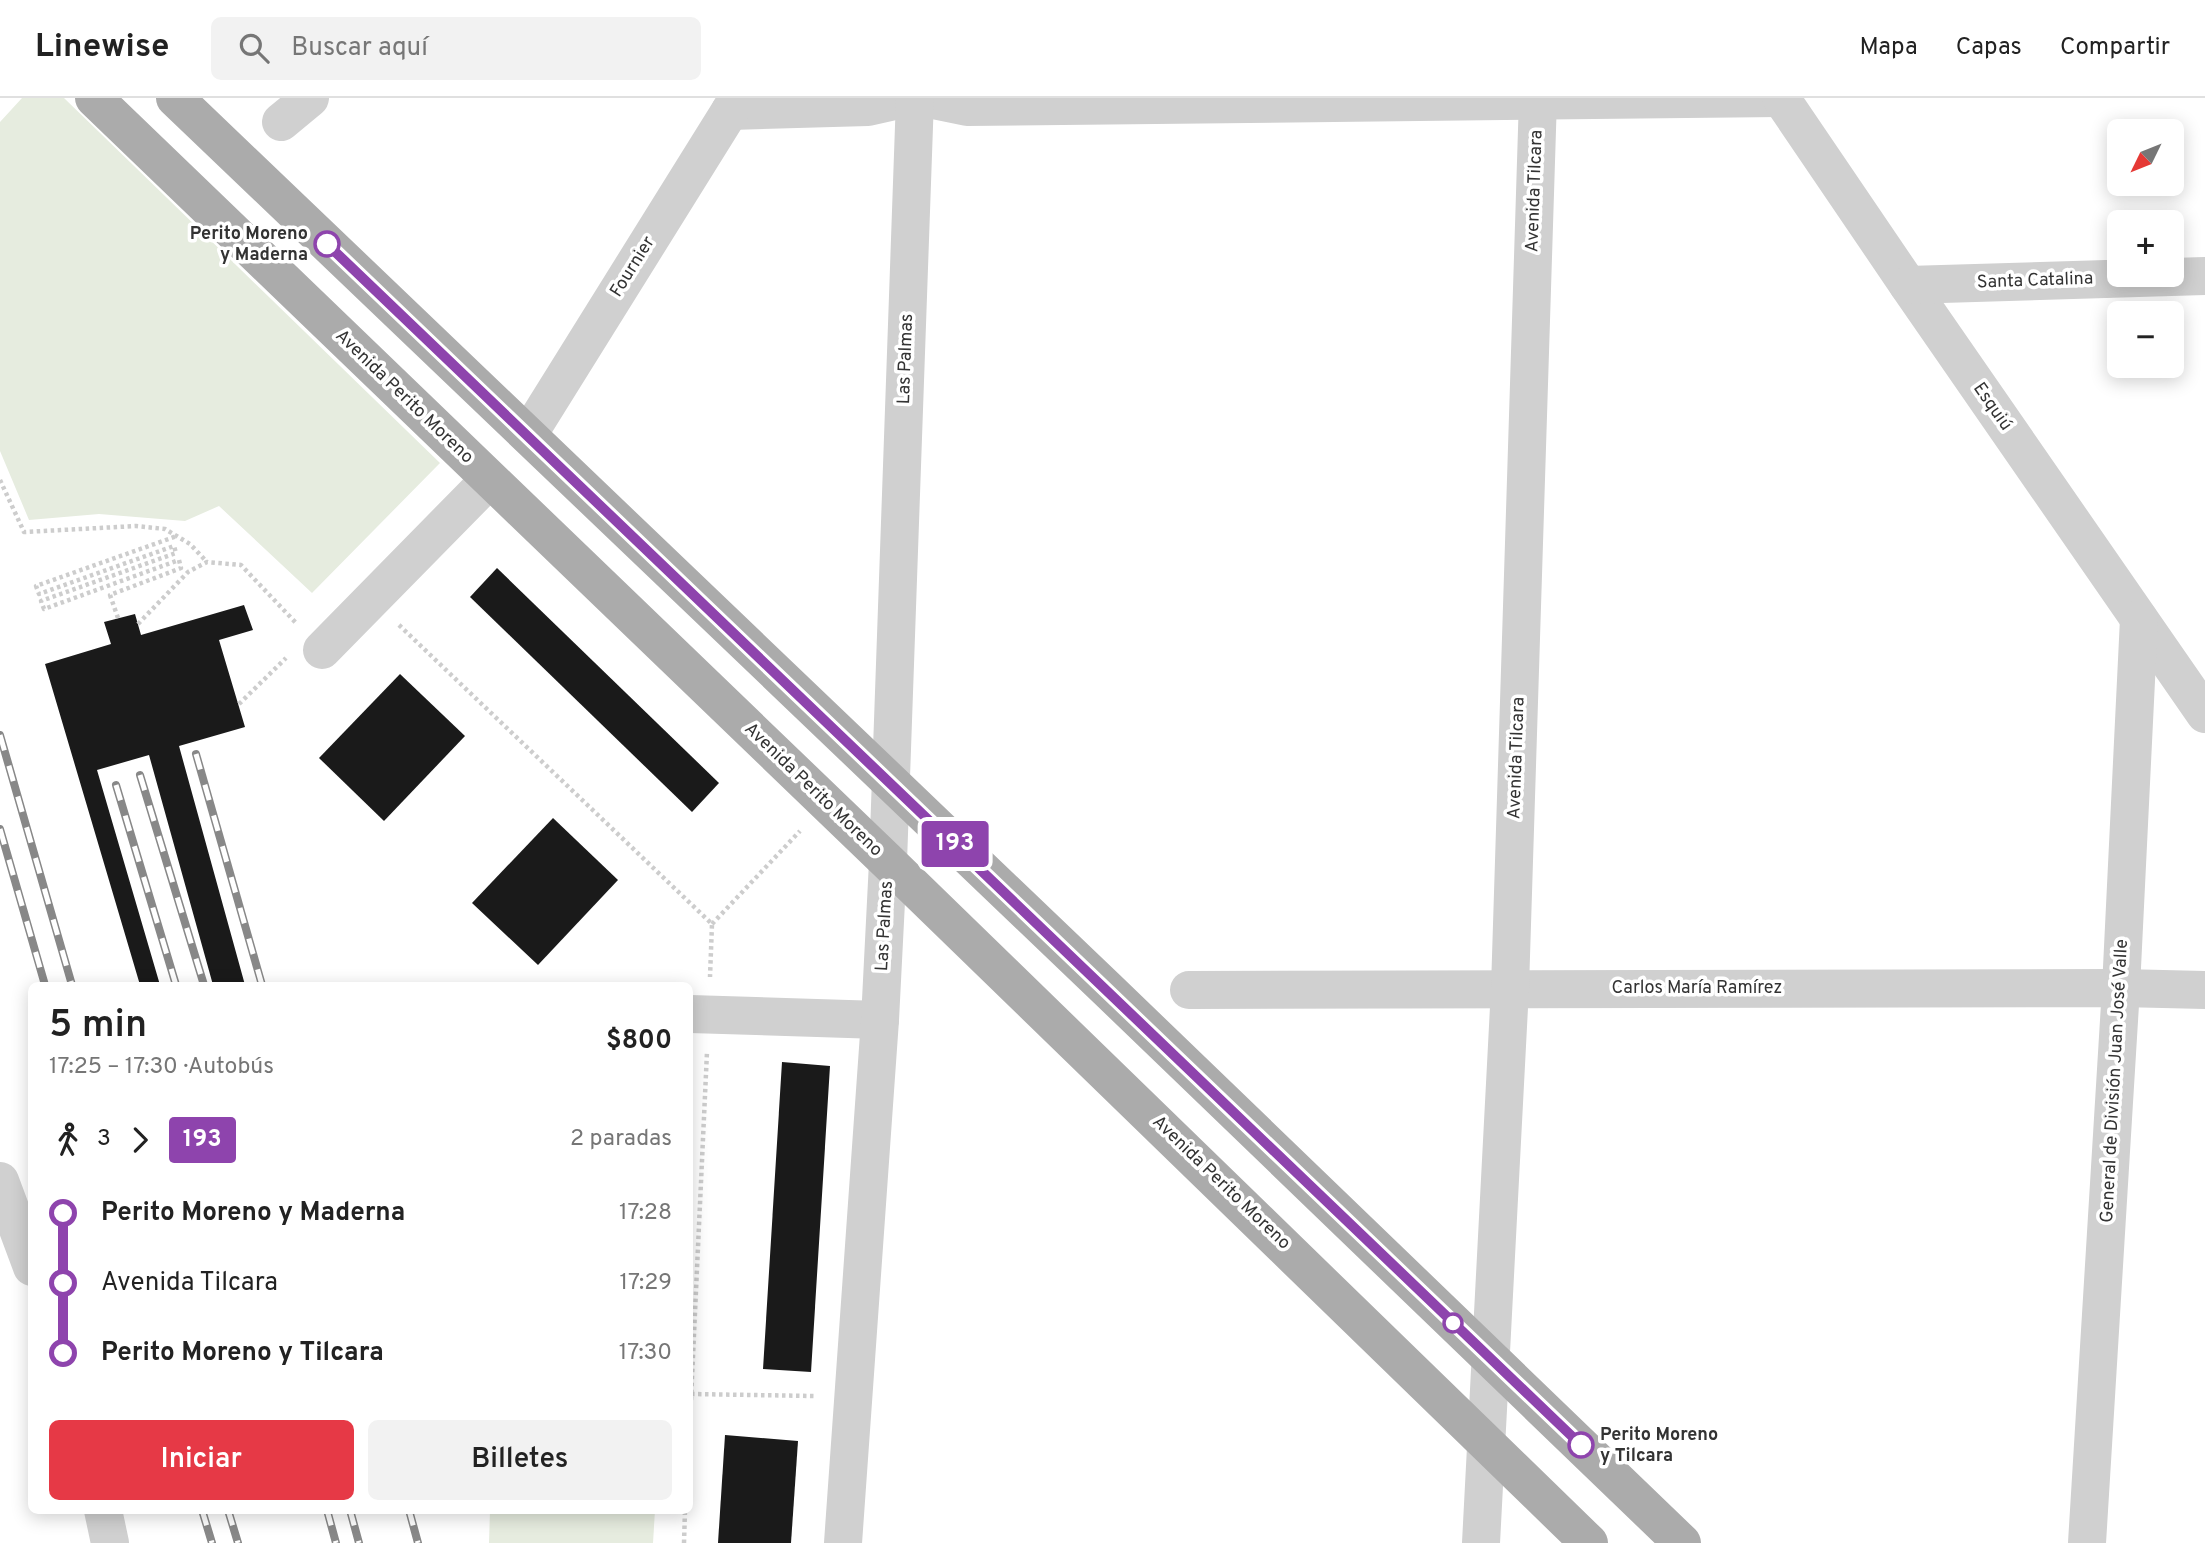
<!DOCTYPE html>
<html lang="es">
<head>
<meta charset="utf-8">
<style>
	:root { --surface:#fff; --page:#f2f2f2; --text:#222; --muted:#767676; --line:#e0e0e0; --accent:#e63946 }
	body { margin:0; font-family:Overpass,sans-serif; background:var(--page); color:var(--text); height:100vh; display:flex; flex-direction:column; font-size:26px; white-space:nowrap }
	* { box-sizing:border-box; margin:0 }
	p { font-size:23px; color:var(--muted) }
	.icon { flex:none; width:38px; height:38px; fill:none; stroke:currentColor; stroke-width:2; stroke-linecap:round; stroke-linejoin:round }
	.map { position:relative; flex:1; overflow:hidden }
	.details { position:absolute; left:28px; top:884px; width:665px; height:532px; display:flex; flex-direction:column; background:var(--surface); border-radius:10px; box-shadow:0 4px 18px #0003 }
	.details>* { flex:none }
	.badge { padding:0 14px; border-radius:5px; font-size:24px; line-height:46px }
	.needle { width:46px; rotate:227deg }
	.fabs { position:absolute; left:2107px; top:21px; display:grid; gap:14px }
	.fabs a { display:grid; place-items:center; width:77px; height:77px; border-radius:10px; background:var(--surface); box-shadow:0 4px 18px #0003; font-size:35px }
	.map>.badge { position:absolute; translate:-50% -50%; box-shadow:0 0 0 4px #fff }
	.legs { display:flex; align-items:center; gap:10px; height:77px; padding:0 21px; font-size:23px }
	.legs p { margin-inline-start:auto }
	.head { display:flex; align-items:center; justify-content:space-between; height:119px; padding:0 21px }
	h1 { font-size:38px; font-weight:600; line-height:52px }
	.primary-button { display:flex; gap:14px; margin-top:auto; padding:14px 21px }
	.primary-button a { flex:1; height:80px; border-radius:10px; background:var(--accent); color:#fff; font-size:28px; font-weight:600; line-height:80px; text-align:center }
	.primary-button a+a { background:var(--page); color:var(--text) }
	ul { padding:0 21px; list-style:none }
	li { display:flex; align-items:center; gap:24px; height:70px; font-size:26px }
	li i { display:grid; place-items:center; width:10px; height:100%; margin:0 9px; background:currentColor }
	li i::after { content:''; width:18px; height:18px; margin:-9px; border:5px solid; border-radius:50%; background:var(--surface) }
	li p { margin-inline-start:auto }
	li:first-child i { background:linear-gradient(#0000 50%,currentColor 0) }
	li:last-child i { background:linear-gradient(currentColor 50%,#0000 0) }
	header { display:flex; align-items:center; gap:42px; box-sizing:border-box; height:98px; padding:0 35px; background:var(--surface); border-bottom:2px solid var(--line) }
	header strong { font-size:33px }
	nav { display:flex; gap:38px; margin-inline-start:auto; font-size:24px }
	.search { width:490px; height:63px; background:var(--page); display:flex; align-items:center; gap:18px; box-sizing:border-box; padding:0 24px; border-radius:10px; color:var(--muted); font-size:26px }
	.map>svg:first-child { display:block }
	.green { fill:#e6ecdf }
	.building { fill:#1a1a1a }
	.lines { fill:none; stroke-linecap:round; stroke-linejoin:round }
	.path { stroke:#cdcdcd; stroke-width:4.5; stroke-dasharray:3.5 3.5; stroke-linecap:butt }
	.minor { stroke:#d0d0d0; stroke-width:38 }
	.major { stroke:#ababab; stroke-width:38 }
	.rail-casing { stroke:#888; stroke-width:8 }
	.rail { stroke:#fff; stroke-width:5; stroke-dasharray:16; stroke-linecap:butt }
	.line-1-casing { stroke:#fff; stroke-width:16 }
	.line-1 { stroke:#8e44ad; stroke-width:10 }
	.stop-1-dot { fill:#fff; stroke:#8e44ad; stroke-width:3.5 }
	.labels { text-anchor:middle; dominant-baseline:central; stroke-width:7; stroke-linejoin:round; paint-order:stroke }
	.street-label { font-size:18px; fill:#333; stroke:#fff }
	.stop-label { font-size:18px; font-weight:bold; fill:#333; stroke:#fff; text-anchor:end }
</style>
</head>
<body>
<header>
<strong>Linewise</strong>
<div class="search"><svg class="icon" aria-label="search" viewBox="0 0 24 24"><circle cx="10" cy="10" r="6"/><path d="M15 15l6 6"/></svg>Buscar aquí</div>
<nav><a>Mapa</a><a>Capas</a><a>Compartir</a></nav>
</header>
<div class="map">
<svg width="2205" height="1445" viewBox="0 0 2205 1445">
	<rect width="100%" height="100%" fill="#fff"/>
	<g class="green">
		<path d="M22,0h42l376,365 -128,130 -93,-87 -34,15 -86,-7 -70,6 -29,-69v-329z"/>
		<path d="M490,1412h165l-2,33h-164z"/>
	</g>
	<g class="building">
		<path d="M497,470l222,215 -27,29 -222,-215z"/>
		<path d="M244,507l9,25 -34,10 26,87 -66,19 66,239h-32l-64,-230 -52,15 63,215h-20l-95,-321 66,-20 -7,-22 31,-8 6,21z"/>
		<path d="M400,576l65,62 -81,85 -65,-63z"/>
		<path d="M553,720l65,62 -80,85 -66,-62z"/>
		<path d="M782,964l48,4 -19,306 -48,-3z"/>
		<path d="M725,1337l73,6 -7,102h-73z"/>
	</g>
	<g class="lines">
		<g class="path">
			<path d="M0,382l24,52 112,-6 29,3 25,15 17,18"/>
			<path d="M118,520l-8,-23 71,-27 -2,-8 -135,49 -3,-8 135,-48 -2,-7 -135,48 -3,-8 141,-50"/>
			<path d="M138,526l50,-52 19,-10 34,3 56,59"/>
			<path d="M399,527l313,299 -2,53"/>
			<path d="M239,606l47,-46"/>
			<path d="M712,826l88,-93"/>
			<path d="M691,1296l123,2"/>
			<path d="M690,1323l17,-369"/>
			<path d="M684,1445l1,-33"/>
		</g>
		<g class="minor">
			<path d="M923,0l44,9 815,-9"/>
			<path d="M1781,0l127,187 297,429"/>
			<path d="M730,13l138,-4 40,-9"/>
			<path d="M281,24l29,-24"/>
			<path d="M1908,187l297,-9"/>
			<path d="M528,337l210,-337"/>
			<path d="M322,552l167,-170"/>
			<path d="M1189,892l932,-2 84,2"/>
			<path d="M690,916l190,6"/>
			<path d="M0,1083l32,86"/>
			<path d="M103,1412l7,33"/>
			<path d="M843,1445l37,-523 8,-158 27,-764"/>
			<path d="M1481,1445l29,-555 28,-890"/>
			<path d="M2087,1445l34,-555 18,-369"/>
		</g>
		<g class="major">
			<path d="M94,0l794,764 701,681"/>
			<path d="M175,0l932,891 575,554"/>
		</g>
		<g class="rail-casing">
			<g id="rail">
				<path d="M0,637l72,250"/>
				<path d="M196,656l66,231"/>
				<path d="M140,677l64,210"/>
				<path d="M116,687l60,200"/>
				<path d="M0,731l45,156"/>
				<path d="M202,1412l10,33"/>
				<path d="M228,1412l10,33"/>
				<path d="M327,1412l9,33"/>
				<path d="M350,1412l9,33"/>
				<path d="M409,1412l9,33"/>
			</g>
		</g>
		<use href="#rail" class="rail"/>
	</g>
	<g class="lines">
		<g class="line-1-casing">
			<path id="line-1" d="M327,146l1254,1201"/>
		</g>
		<use href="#line-1" class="line-1"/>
	</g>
	<g class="stop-1-dot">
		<circle cx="327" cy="146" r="12"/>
		<circle cx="1453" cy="1225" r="9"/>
		<circle cx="1581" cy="1347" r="12"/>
	</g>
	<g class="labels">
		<g class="street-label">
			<text transform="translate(1535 93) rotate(-88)">Avenida Tilcara</text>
			<text transform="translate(633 169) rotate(-58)">Fournier</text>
			<text transform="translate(2035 183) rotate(-2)">Santa Catalina</text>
			<text transform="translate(906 261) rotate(-88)">Las Palmas</text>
			<text transform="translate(404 299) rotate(44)">Avenida Perito Moreno</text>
			<text transform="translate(1992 309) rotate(55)">Esquiú</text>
			<text transform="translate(1517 660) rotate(-88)">Avenida Tilcara</text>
			<text transform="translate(813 692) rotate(44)">Avenida Perito Moreno</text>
			<text transform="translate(885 828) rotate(-87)">Las Palmas</text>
			<text x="1697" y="890">Carlos María Ramírez</text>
			<text transform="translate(2115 983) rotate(-87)">General de División Juan José Valle</text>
			<text transform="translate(1221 1085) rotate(44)">Avenida Perito Moreno</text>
		</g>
		<g class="stop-label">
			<text x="308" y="136">Perito Moreno<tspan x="308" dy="21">y Maderna</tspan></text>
			<text x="1600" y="1337" text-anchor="start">Perito Moreno<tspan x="1600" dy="21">y Tilcara</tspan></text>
		</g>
	</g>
</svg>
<div class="fabs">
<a><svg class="needle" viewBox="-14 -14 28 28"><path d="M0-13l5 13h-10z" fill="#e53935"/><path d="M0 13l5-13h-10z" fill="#767676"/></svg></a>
<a>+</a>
<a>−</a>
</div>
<b class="badge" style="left:955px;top:746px;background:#8e44ad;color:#fff">193</b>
<section class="details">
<div class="head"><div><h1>5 min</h1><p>17:25 – 17:30 · Autobús</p></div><b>$800</b></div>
<div class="legs"><svg class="icon" aria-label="walk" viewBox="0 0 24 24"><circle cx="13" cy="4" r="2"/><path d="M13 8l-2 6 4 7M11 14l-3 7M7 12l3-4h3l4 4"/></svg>3<svg class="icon" aria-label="forward" viewBox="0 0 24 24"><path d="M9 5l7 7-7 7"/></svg><b class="badge" style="background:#8e44ad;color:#fff">193</b><p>2 paradas</p></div>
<ul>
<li><i style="color:#8e44ad"></i><b>Perito Moreno y Maderna</b><p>17:28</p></li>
<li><i style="color:#8e44ad"></i><span>Avenida Tilcara</span><p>17:29</p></li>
<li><i style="color:#8e44ad"></i><b>Perito Moreno y Tilcara</b><p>17:30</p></li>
</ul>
<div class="primary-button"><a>Iniciar</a><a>Billetes</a></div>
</section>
</div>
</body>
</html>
